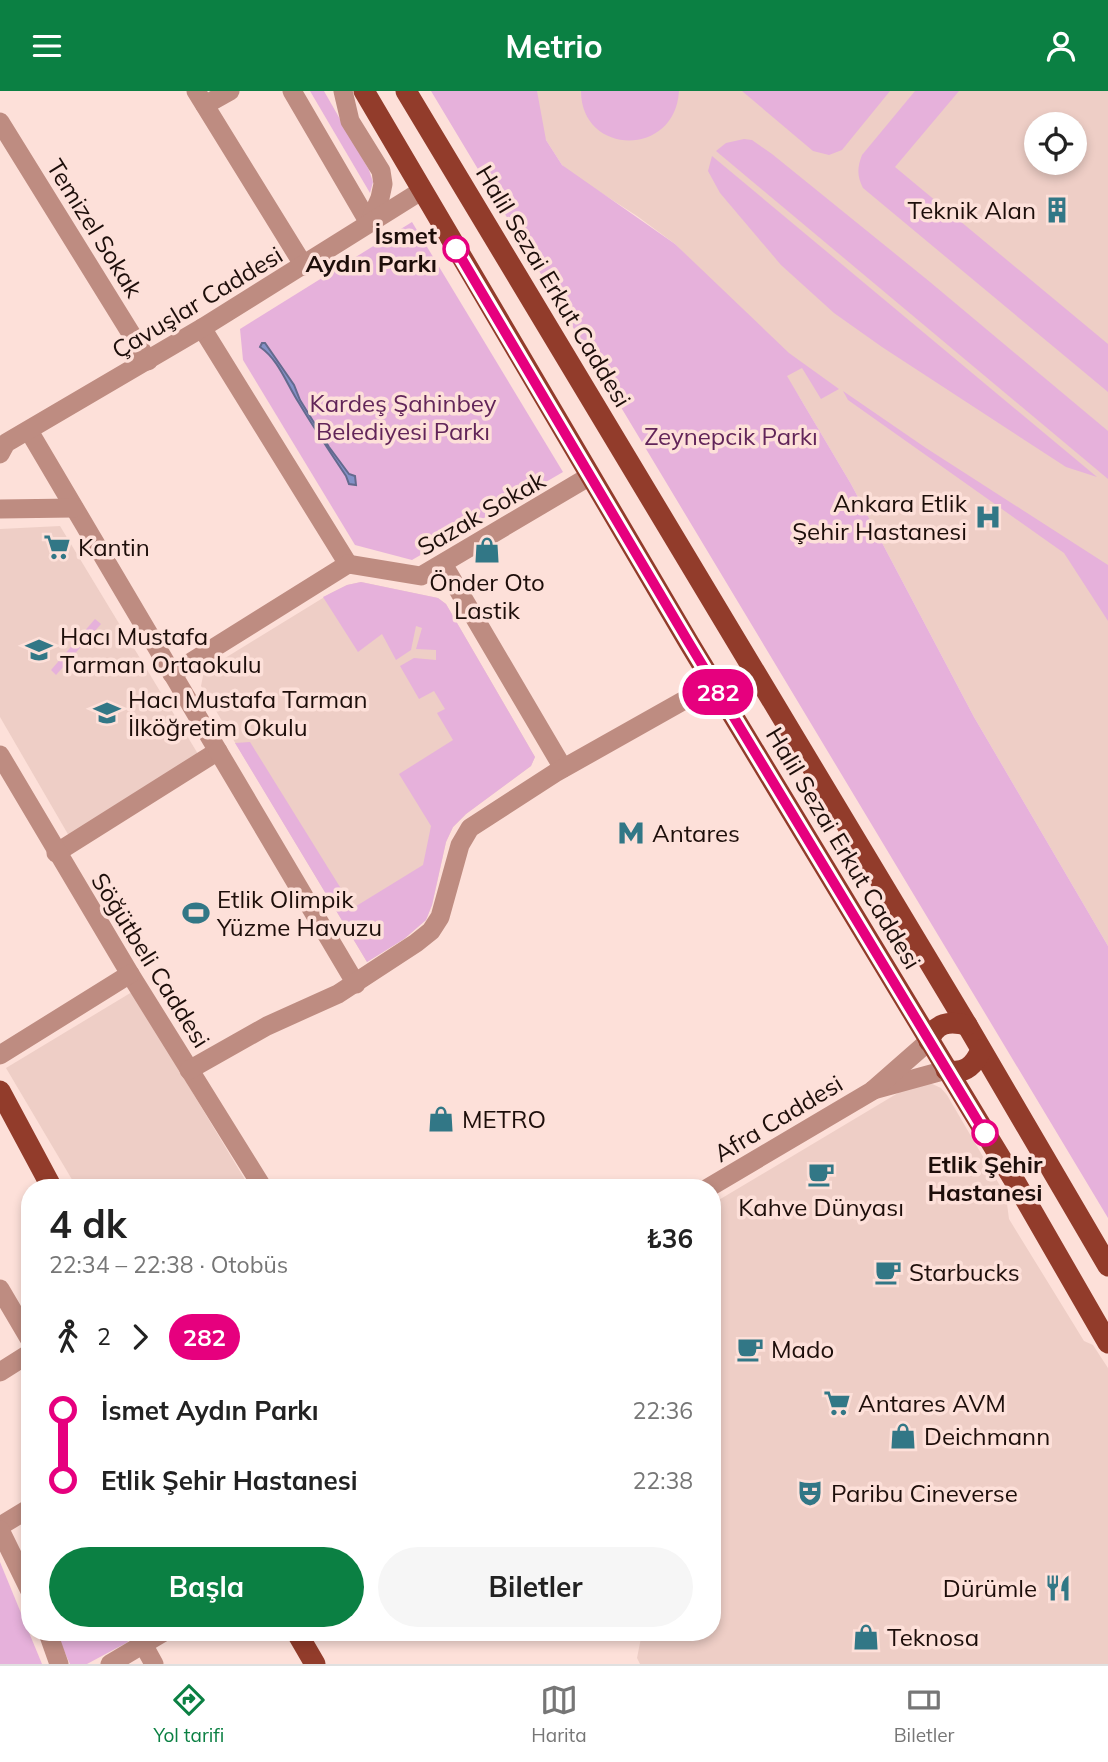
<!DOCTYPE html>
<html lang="tr">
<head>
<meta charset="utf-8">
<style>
	:root { --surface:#fff; --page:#f6f6f6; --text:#222; --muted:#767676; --line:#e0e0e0; --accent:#0b8043 }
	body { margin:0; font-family:Mulish,sans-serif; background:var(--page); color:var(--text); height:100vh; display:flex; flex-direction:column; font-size:26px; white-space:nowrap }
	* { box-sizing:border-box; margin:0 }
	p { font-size:23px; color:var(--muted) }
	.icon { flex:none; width:38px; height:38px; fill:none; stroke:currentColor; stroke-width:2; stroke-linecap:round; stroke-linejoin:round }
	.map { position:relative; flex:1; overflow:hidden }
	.panel { position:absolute; left:21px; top:1088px; width:700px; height:462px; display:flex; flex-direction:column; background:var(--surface); border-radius:28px; box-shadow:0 4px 10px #0003 }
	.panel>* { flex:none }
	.badge { padding:0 14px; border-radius:23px; font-size:24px; line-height:46px }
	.controls { position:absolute; left:1024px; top:21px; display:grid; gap:14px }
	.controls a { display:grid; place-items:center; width:63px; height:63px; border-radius:50%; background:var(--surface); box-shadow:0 4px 10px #0003; font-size:35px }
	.map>.badge { position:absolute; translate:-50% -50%; box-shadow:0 0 0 4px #fff }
	.legs { display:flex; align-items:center; gap:10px; height:77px; padding:0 28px; font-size:23px }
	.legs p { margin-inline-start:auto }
	.headline { display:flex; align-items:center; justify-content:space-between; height:119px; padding:0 28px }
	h1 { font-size:38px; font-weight:700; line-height:52px }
	.button { display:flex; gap:14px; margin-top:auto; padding:14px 28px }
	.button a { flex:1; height:80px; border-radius:42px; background:var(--accent); color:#fff; font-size:28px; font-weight:700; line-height:80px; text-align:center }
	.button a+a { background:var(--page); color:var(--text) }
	ul { padding:0 28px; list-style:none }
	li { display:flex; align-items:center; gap:24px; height:70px; font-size:26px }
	li i { display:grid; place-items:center; width:10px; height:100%; margin:0 9px; background:currentColor }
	li i::after { content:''; width:18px; height:18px; margin:-9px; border:5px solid; border-radius:50%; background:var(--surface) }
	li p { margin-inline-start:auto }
	li:first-child i { background:linear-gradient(#0000 50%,currentColor 0) }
	li:last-child i { background:linear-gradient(currentColor 50%,#0000 0) }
	header { display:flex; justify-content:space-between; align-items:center; height:91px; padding:0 28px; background:var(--accent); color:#fff; font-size:32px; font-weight:700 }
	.dock { display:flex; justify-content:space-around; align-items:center; height:98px; border-top:2px solid var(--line); background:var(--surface); font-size:19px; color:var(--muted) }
	.dock a { display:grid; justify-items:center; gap:4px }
	.dock .selected { color:var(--accent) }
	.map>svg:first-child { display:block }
	.built { fill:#eecec6; fill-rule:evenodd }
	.green { fill:#e6b1db }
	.water { fill:#8391c7; stroke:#646a8e; stroke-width:2 }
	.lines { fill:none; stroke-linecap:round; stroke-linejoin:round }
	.minor { stroke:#be8c81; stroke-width:19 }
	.major { stroke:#923c2b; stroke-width:21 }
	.line-1-casing { stroke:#fff; stroke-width:16 }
	.line-1 { stroke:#e6007e; stroke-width:10 }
	.stop-1-dot { fill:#fff; stroke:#e6007e; stroke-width:3.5 }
	.labels { text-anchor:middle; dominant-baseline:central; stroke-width:7; stroke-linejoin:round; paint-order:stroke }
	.poi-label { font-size:24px; fill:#1d0e0a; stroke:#fde0d9; text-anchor:start }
	.street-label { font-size:24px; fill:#1d0e0a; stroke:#fde0d9 }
	.stop-label { font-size:24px; font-weight:bold; fill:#1d0e0a; stroke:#fde0d9; text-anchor:end }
	.park-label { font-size:24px; fill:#622559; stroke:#fde0d9 }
</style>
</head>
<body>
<header><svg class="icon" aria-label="menu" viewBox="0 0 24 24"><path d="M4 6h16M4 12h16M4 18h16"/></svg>Metrio<svg class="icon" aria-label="person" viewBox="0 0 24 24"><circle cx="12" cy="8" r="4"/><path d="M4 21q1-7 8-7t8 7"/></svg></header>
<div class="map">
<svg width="1108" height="1573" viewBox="0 0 1108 1573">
	<rect width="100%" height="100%" fill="#fde0d9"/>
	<g class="built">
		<path d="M505,0h603v855l-134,-229 -123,-233 -51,-86 -52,-79 -73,-75 -38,-28 -65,-42 -10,-9 -16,-25zM1036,33h38v39h-38z"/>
		<path d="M60,435l138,228 -129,82 -69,-119v-188z"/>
		<path d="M361,491l77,16 8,6 89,153 -4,9 -65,48 -13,13 -7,15 -14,63 -6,15 -22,19 -37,23 -166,-276 3,-15 127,-78 16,-8z"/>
		<path d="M132,901l118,196h-173l-71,-120z"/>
		<path d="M930,992l11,5 6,7 59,101 3,23 75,122 9,4 15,23v296h-468l-3,-6 5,-25h70v-429l191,-114z"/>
	</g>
	<g class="green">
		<path d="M310,0h14l45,79 4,12 -3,11z"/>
		<path d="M431,0h106l9,49 16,25 113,79 114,109 50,36 -18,10 -19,-31 -15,8 64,108 123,233 134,229v272z"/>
		<path d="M581,0h98c-4,67 -98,65 -98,0z"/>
		<path d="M742,0h148l-48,59 -13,5 -16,-4z"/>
		<path d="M915,0h44l-64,76 213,177v48l-245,-204c-6,-12 -6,-20 -1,-33z"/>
		<path d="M744,48l8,1 20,14 158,128 178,149v48l-392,-328 10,-8z"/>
		<path d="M712,65l385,321 -31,-10 -184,-120 -48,-34 -53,-48 -61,-72 -12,-22z"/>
		<path d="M412,131l151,250 -151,88 -57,-15 -112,-185 -3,-31z"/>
		<path d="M843,300l83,57 182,117v56l-44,-68 -216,-153z"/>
		<path d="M361,491l77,16 8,6 89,153 -4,9 -65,48 -13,13 -7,15 -14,63 -6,15 -22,19 -37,23 -132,-219 15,-1 103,166 70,-43 8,-39 -32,-52 54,-34 -16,-27 8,-4 -11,-18 -15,8 -19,-33 14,-8 22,2v-10l-20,-1 6,-21 -6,-2 -5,24 -15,10 -14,-26 -24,18 -35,-55 24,-12z"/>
		<path d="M95,528l6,5 -45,51 -5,-5z"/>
		<path d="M0,1471l42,102h-42z"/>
		<path d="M56,1542h67l5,9 -41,22h-17z"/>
	</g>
	<path class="water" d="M262,252h3l29,42 6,15 29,47 20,27 6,2 1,9 -7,-1 -3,-8c-16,-24 -32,-48 -47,-73 -13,-20 -20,-43 -39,-56z"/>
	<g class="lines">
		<g class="minor">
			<path d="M196,0l108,175"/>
			<path d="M292,0l77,132"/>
			<path d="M343,0l7,30 31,50 2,13 -3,14 -11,25"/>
			<path d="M205,14l25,-14"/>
			<path d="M0,31l148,239"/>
			<path d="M202,237l146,236"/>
			<path d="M29,340l189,320 -162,102"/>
			<path d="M0,363l6,-11 196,-115 219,-137"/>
			<path d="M0,418l74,-1"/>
			<path d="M443,473l120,204"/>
			<path d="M172,583l176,-110 73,12 169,-100"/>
			<path d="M218,660l138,233"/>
			<path d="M0,664l130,219 133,214"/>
			<path d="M0,964l130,-81"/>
			<path d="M189,979l78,-44 71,-32 78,-51 15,-12 9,-14 20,-72 10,-17 85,-55 158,-89"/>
			<path d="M873,999l73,-20"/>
			<path d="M708,1097l164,-97 57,-50"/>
			<path d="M0,1198l30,51"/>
			<path d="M0,1281l30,-19"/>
			<path d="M0,1435l30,-18"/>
			<path d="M0,1439l30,61"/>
			<path d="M48,1542l11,31"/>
			<path d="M143,1553l11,20"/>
			<path d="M110,1573l52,-31"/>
		</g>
		<g class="major">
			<path d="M364,0l325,552 328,542 91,158"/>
			<path d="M406,0l561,934 141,241"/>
			<path d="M929,950c7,-19 20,-20 38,-16"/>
			<path d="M946,979c18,5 28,-4 35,-20"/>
			<path d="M0,1000l52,97"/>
			<path d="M297,1542l18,31"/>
		</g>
	</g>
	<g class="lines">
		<g class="line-1-casing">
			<path id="line-1" d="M456,158l233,394 296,490"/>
		</g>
		<use href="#line-1" class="line-1"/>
	</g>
	<defs>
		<g id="building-bare" transform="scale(2.1)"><path d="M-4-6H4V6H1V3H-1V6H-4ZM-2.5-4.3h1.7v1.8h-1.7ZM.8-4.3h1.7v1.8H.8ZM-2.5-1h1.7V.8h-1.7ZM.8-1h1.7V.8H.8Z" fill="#327786" stroke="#fde0d9" stroke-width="2.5" paint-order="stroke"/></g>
		<g id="hospital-bare" transform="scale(2.1)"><path d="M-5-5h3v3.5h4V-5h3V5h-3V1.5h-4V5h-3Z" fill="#327786" stroke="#fde0d9" stroke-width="2.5" paint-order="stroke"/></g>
		<g id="supermarket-bare" transform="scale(2.1)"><path d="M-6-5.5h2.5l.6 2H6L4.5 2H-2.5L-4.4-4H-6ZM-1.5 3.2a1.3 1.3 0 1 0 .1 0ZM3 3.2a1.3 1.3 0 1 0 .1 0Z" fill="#327786" stroke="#fde0d9" stroke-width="2.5" paint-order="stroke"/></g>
		<g id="shop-bare" transform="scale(2.1)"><path d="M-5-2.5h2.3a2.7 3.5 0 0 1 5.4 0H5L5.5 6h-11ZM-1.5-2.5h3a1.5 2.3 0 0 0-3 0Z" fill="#327786" stroke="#fde0d9" stroke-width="2.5" paint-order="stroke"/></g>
		<g id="school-bare" transform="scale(2.1)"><path d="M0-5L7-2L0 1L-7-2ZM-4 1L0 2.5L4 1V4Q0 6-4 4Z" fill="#327786" stroke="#fde0d9" stroke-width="2.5" paint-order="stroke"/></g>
		<g id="metro-bare" transform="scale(2.1)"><path d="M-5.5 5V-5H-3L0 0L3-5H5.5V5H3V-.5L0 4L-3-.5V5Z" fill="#327786" stroke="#fde0d9" stroke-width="2.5" paint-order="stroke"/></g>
		<g id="stadium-bare" transform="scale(2.1)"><path d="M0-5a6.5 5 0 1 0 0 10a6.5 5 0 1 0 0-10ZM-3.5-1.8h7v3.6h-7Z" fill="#327786" stroke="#fde0d9" stroke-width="2.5" paint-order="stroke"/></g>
		<g id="cafe-bare" transform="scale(2.1)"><path d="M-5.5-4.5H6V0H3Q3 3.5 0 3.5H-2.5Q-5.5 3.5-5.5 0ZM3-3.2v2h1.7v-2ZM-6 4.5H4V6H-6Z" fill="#327786" stroke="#fde0d9" stroke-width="2.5" paint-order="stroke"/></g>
		<g id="theatre-bare" transform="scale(2.1)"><path d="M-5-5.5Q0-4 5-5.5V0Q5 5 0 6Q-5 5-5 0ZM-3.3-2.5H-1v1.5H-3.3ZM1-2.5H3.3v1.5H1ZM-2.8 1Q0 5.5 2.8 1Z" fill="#327786" stroke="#fde0d9" stroke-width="2.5" paint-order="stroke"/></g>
		<g id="restaurant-bare" transform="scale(2.1)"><path d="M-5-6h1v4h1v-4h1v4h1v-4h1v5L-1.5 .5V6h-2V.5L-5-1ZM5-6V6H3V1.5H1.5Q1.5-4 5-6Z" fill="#327786" stroke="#fde0d9" stroke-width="2.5" paint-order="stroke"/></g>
	</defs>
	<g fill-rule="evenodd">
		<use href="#building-bare" x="1057" y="119"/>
		<use href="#hospital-bare" x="988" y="426"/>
		<use href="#supermarket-bare" x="57" y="456"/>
		<use href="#shop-bare" x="487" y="459"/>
		<use href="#school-bare" x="39" y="559"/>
		<use href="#school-bare" x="107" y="622"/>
		<use href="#metro-bare" x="631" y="742"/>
		<use href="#stadium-bare" x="196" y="822"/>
		<use href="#shop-bare" x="441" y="1028"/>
		<use href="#cafe-bare" x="821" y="1083"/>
		<use href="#cafe-bare" x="888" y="1181"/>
		<use href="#cafe-bare" x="750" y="1258"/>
		<use href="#supermarket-bare" x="837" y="1312"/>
		<use href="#shop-bare" x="903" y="1345"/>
		<use href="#theatre-bare" x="810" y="1402"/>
		<use href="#restaurant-bare" x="1058" y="1497"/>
		<use href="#shop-bare" x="866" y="1546"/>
	</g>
	<g class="stop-1-dot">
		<circle cx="456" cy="158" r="12"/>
		<circle cx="985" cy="1042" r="12"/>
	</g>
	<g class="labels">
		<g class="poi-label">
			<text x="1036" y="119" text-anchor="end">Teknik Alan</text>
			<text x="967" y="412" text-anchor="end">Ankara Etlik<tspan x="967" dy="28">Şehir Hastanesi</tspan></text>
			<text x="78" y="456">Kantin</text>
			<text x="487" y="491" text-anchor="middle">Önder Oto<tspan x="487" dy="28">Lastik</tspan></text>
			<text x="60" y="545">Hacı Mustafa<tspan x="60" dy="28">Tarman Ortaokulu</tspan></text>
			<text x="128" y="608">Hacı Mustafa Tarman<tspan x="128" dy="28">İlköğretim Okulu</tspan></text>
			<text x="652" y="742">Antares</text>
			<text x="217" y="808">Etlik Olimpik<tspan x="217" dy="28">Yüzme Havuzu</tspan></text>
			<text x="462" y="1028">METRO</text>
			<text x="821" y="1116" text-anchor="middle">Kahve Dünyası</text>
			<text x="909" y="1181">Starbucks</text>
			<text x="771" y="1258">Mado</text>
			<text x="858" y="1312">Antares AVM</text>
			<text x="924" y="1345">Deichmann</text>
			<text x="831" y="1402">Paribu Cineverse</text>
			<text x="1037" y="1497" text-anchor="end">Dürümle</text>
			<text x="887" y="1546">Teknosa</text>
		</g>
		<g class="street-label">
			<text transform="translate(95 137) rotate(58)">Temizel Sokak</text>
			<text transform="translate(554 195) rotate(59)">Halil Sezai Erkut Caddesi</text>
			<text transform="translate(197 211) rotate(-31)">Çavuşlar Caddesi</text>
			<text transform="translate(481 422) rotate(-30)">Sazak Sokak</text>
			<text transform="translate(844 757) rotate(59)">Halil Sezai Erkut Caddesi</text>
			<text transform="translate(151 869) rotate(58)">Söğütbeli Caddesi</text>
			<text transform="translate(778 1027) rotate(-31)">Afra Caddesi</text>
		</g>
		<g class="stop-label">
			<text x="437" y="144">İsmet<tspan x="437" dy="28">Aydın Parkı</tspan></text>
			<text x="985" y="1073" text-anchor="middle">Etlik Şehir<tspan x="985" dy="28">Hastanesi</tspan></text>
		</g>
		<g class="park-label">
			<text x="403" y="312">Kardeş Şahinbey<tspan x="403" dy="28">Belediyesi Parkı</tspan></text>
			<text x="731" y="345">Zeynepcik Parkı</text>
		</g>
	</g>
</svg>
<div class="controls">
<a><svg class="icon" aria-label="locate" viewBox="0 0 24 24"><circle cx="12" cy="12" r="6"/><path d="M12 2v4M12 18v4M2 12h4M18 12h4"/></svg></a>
</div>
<b class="badge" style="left:718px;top:601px;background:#e6007e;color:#fff">282</b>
<section class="panel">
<div class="headline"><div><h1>4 dk</h1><p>22:34 – 22:38 · Otobüs</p></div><b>₺36</b></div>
<div class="legs"><svg class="icon" aria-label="walk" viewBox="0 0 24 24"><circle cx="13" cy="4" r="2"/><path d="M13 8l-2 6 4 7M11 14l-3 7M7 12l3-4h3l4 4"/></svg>2<svg class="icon" aria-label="forward" viewBox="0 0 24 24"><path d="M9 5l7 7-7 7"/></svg><b class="badge" style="background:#e6007e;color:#fff">282</b></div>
<ul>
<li><i style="color:#e6007e"></i><b>İsmet Aydın Parkı</b><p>22:36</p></li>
<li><i style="color:#e6007e"></i><b>Etlik Şehir Hastanesi</b><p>22:38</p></li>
</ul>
<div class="button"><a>Başla</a><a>Biletler</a></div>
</section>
</div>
<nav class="dock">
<a class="selected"><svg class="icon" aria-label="directions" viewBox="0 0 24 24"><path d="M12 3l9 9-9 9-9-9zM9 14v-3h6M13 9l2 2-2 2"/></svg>Yol tarifi</a>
<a><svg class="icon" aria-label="map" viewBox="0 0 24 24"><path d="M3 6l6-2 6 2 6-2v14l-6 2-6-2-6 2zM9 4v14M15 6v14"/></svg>Harita</a>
<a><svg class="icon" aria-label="tickets" viewBox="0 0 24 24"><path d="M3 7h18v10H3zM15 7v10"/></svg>Biletler</a>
</nav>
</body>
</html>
